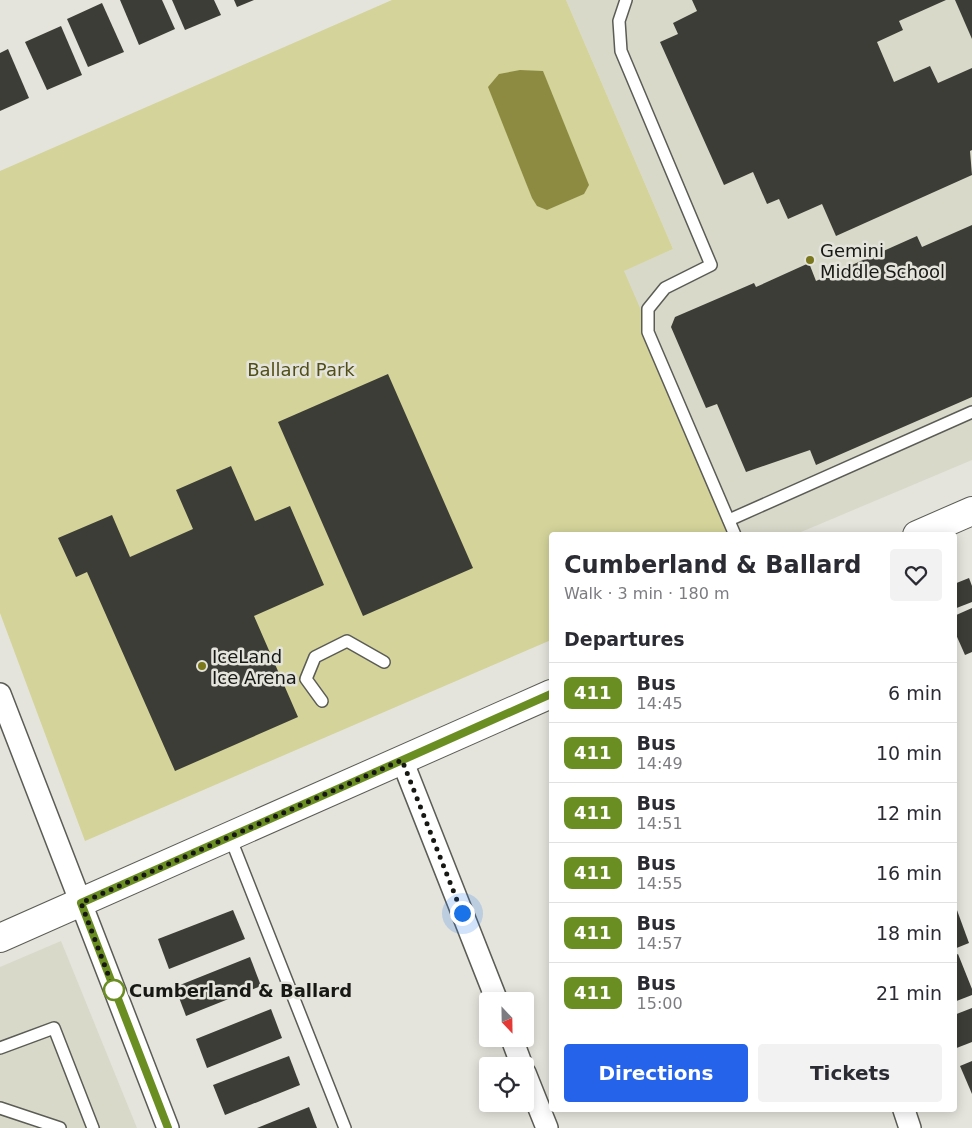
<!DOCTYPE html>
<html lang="en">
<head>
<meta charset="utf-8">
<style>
	:root { --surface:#fff; --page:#f2f2f3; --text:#2b2b33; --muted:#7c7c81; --line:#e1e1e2; --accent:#2563eb }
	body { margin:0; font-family:"DejaVu Sans",sans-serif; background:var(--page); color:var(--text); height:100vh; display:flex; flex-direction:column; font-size:19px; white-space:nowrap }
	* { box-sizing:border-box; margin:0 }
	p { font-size:16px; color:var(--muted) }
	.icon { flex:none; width:28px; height:28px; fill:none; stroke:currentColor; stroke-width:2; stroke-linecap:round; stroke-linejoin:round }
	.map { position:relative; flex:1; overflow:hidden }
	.details { position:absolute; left:549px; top:532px; width:408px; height:580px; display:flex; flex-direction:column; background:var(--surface); border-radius:5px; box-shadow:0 2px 12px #0003 }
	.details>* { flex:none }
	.badge { padding:0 10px; border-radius:8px; font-size:18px; line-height:32px }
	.needle { width:32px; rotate:158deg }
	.fabs { position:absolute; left:479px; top:992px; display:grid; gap:10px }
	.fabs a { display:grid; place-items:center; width:55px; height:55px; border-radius:5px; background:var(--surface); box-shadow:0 2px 12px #0003; font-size:25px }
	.you { position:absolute; width:25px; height:25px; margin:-12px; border:4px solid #fff; border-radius:50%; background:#1a73e8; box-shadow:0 0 0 8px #1a73e833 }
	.map>.badge { position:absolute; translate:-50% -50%; box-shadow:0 0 0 2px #fff }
	h2 { padding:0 15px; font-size:19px; line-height:45px }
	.round { display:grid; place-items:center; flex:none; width:52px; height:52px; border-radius:5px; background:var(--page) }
	.headline { display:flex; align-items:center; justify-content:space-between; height:85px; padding:0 15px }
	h1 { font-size:24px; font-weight:800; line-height:38px }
	.button { display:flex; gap:10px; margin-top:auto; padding:10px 15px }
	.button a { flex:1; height:58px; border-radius:5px; background:var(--accent); color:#fff; font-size:20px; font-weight:800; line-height:58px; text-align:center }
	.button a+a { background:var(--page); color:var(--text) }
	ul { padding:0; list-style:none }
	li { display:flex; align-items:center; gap:15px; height:60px; padding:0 15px; border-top:1px solid var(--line) }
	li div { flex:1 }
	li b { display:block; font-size:19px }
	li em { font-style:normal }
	li .badge { min-width:55px; font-weight:700; text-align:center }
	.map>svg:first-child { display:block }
	.built { fill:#d9d9ca }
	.green { fill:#d3d39a }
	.water { fill:#8d8b41 }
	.building { fill:#3d3d37 }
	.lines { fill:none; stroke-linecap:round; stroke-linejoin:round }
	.service-casing { stroke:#5c5c56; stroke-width:14 }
	.minor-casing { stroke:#5c5c56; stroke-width:24 }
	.tertiary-casing { stroke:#5c5c56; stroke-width:30 }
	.service { stroke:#fff; stroke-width:11 }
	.minor { stroke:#fff; stroke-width:21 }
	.tertiary { stroke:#fff; stroke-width:28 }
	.line-casing { stroke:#fff; stroke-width:11 }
	.line { stroke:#6b8e23; stroke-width:8 }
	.walk { stroke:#171714; stroke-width:5; stroke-dasharray:0 9 }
	.poi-dot { fill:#7a771c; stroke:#e4e4dc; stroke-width:2 }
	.stop-dot { fill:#fff; stroke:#6b8e23; stroke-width:2.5 }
	.labels { text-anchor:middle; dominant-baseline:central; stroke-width:5; stroke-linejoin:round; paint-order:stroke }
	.poi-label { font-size:18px; fill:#171714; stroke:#e4e4dc; text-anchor:start }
	.park-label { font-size:18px; fill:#514f17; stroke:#e4e4dc }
	.stop-label { font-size:18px; font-weight:bold; fill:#171714; stroke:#e4e4dc; text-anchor:start }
</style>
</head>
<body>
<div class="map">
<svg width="972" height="1128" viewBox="0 0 972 1128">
	<rect width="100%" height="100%" fill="#e4e4dc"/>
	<g class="built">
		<path d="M566,0h406v460l-178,75h-56l-115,-264 50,-22z"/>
		<path d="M61,941l76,187h-137v-161z"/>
	</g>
	<path class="green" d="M392,0h174l107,249 -49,22 114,264h-187v105l-466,201 -85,-228v-442z"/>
	<path class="water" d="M520,70l23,1 46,114 -5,9 -37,16 -10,-4 -5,-8 -44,-111 11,-13z"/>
	<g class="building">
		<path d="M120,0h42l13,29 -36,16z"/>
		<path d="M172,0h42l7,15 -36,15z"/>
		<path d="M234,0h20l-17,7z"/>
		<path d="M692,0h254l-47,21 4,9 -26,12 17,40 36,-16 8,17 34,-15v82l-2,1 2,24 -136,61 -14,-32 -34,15 -9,-20 -12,5 -14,-32 -29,13 -64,-143 18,-8 -5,-11 24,-12z"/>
		<path d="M955,0h17v39z"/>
		<path d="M102,3l22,49 -36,15 -21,-48z"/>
		<path d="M61,26l21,49 -35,15 -22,-48z"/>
		<path d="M8,49l21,49 -29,13v-58z"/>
		<path d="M972,225v172l-156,68 -6,-15 -64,22 -29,-68 -11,4 -35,-81 4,-10 79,-34 2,4 53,-24 7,18 101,-45 5,11z"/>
		<path d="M388,374l85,194 -110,48 -85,-194z"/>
		<path d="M231,466l24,55 35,-15 34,79 -70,31 44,101 -123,54 -88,-199 -11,5 -18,-39 54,-23 18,42 63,-28 -17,-39z"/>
		<path d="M969,578l3,8v16l-18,7v-25z"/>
		<path d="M972,608v44l-7,3 -11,-25v-14z"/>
		<path d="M954,902l15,41 -15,6z"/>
		<path d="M233,910l12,29 -76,30 -11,-30z"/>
		<path d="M958,954l14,35v6l-18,7v-46z"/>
		<path d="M250,957l11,29 -75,30 -11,-29z"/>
		<path d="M972,1008v34l-18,7v-34z"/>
		<path d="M271,1009l11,29 -75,30 -11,-29z"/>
		<path d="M289,1056l11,29 -75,30 -12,-30z"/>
		<path d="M972,1061v33l-12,-28z"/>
		<path d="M309,1107l8,21h-60z"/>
	</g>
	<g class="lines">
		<g class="service-casing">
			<g id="service">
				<path d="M626,0l-7,21 2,30 90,214 -46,23 -17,21v23l87,203"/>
				<path d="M729,520l243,-108"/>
				<path d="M322,701l-16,-22 9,-22 32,-16 37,21"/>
				<path d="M230,837l115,291"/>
				<path d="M0,1048l54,-20 39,100"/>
				<path d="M0,1108l60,20"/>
			</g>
		</g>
		<g class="minor-casing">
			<g id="minor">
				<path d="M0,694l168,434"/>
				<path d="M402,760l95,241"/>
				<path d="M512,1039l10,27"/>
				<path d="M525,1073l22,55"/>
				<path d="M904,1110l6,18"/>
			</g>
		</g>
		<g class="tertiary-casing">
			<g id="tertiary">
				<path d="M917,535l55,-24"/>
				<path d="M0,938l551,-244"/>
			</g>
		</g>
		<use href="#service" class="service"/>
		<use href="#minor" class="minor"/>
		<use href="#tertiary" class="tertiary"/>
	</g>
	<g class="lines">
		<g class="line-casing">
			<path id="line" d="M168,1128l-87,-225 470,-209"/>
		</g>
		<use href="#line" class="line"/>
		<path class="walk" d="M114,990l-33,-87 321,-143 60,153"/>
	</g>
	<g class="poi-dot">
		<circle cx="810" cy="260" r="5"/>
		<circle cx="202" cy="666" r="5"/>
	</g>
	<circle class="stop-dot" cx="114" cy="990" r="10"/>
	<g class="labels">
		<g class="poi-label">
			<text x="820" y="250">Gemini<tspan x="820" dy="21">Middle School</tspan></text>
			<text x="212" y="656">IceLand<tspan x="212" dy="21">Ice Arena</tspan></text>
		</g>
		<g class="park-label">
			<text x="301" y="369">Ballard Park</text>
		</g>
		<g class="stop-label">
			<text x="129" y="990">Cumberland &amp; Ballard</text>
		</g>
	</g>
</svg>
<div class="fabs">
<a><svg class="needle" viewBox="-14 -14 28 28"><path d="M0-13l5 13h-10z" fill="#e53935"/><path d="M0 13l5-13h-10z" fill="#7c7c81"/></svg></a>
<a><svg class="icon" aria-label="locate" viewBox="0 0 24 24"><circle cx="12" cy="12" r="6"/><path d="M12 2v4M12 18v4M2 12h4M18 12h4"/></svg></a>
</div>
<div class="you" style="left:462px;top:913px"></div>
<section class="details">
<div class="headline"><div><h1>Cumberland &amp; Ballard</h1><p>Walk · 3 min · 180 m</p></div><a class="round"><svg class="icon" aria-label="heart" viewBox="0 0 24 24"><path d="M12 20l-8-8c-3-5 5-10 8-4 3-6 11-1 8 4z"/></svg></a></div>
<h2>Departures</h2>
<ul>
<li><span class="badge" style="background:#6b8e23;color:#fff">411</span><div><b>Bus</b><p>14:45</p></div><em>6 min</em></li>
<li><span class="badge" style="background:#6b8e23;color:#fff">411</span><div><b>Bus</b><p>14:49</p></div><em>10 min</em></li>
<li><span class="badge" style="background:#6b8e23;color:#fff">411</span><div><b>Bus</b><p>14:51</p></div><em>12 min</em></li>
<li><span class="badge" style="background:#6b8e23;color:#fff">411</span><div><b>Bus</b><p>14:55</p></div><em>16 min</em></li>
<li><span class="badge" style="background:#6b8e23;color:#fff">411</span><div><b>Bus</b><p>14:57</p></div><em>18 min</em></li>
<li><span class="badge" style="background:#6b8e23;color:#fff">411</span><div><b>Bus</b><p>15:00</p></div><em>21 min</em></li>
</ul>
<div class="button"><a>Directions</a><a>Tickets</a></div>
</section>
</div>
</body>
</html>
